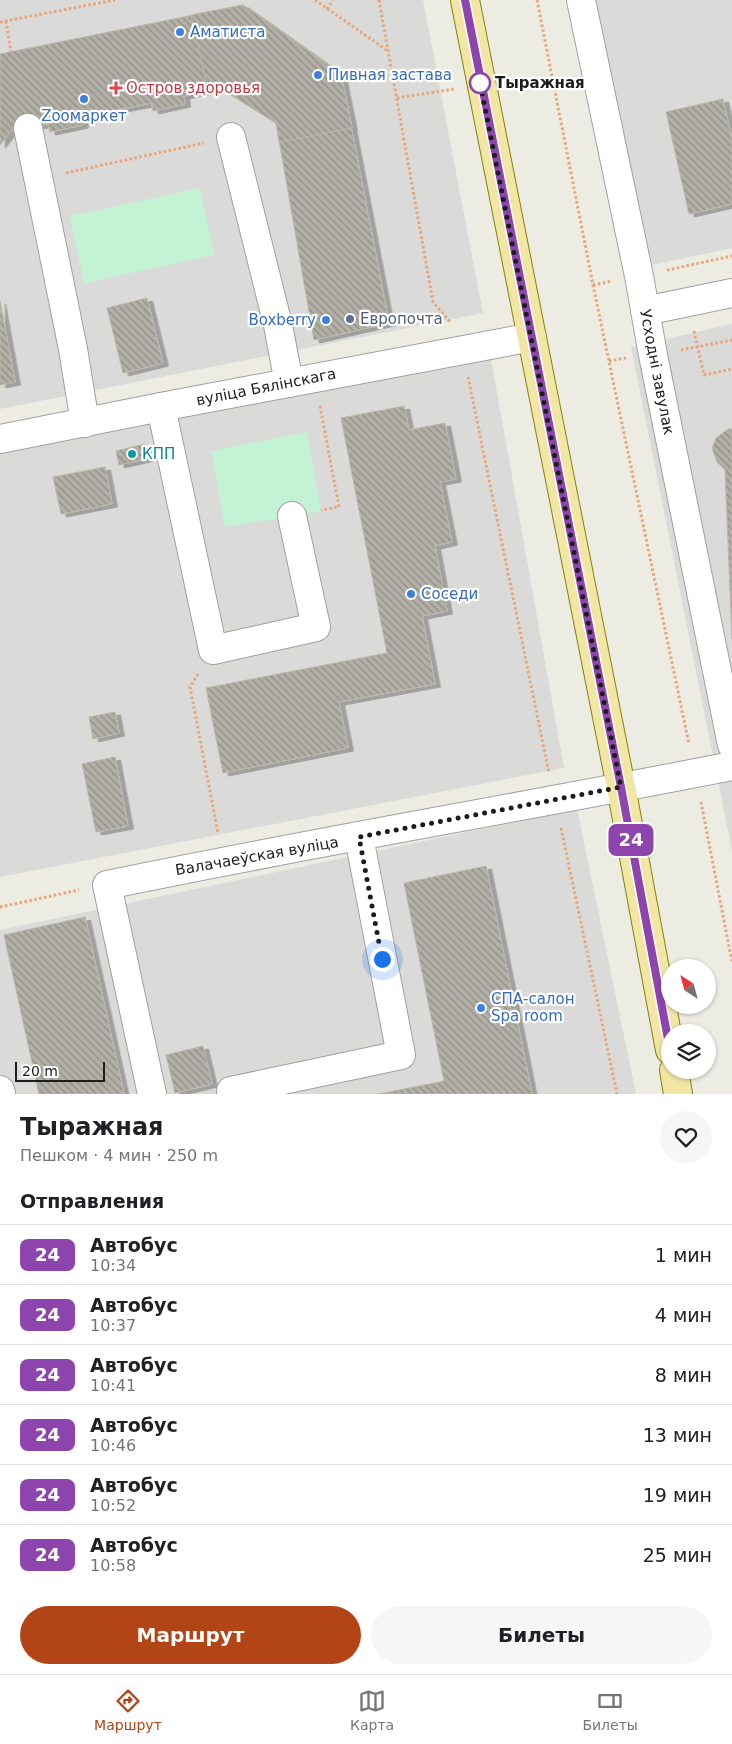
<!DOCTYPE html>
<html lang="ru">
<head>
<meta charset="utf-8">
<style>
	:root { --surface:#fff; --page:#f6f6f6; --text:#202124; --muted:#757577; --line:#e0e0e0; --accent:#b24416 }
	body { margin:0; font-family:"DejaVu Sans",sans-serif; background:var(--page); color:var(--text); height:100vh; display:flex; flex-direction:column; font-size:19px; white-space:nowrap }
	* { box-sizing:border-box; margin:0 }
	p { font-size:16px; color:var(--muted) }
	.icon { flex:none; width:28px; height:28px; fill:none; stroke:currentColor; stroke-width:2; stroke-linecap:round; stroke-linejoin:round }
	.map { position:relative; height:1094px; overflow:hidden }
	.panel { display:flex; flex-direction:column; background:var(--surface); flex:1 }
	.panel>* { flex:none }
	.badge { padding:0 10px; border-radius:8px; font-size:18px; line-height:32px }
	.needle { width:32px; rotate:324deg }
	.controls { position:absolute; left:661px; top:959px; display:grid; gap:10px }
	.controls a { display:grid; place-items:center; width:55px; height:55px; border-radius:50%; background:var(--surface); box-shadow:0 1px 4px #0004; font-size:25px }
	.scale { position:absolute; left:15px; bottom:12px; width:90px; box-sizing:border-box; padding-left:5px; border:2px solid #1c1c1c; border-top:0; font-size:14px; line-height:18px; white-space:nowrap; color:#1c1c1c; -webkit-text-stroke:4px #fff; paint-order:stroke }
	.you { position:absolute; width:25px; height:25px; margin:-12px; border:4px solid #fff; border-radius:50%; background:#1a73e8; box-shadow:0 0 0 8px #1a73e833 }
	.map>.badge { position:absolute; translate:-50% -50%; box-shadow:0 0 0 2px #fff }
	h2 { padding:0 20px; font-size:19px; line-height:45px }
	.round { display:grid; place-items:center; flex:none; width:52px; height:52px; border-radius:26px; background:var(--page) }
	.summary { display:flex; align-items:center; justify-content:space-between; height:85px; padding:0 20px }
	h1 { font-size:24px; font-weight:700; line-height:38px }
	.cta { display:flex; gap:10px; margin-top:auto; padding:10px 20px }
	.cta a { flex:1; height:58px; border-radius:30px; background:var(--accent); color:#fff; font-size:20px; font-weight:700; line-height:58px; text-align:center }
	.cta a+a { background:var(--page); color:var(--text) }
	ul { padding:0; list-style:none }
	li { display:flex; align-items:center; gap:15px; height:60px; padding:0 20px; border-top:1px solid var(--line) }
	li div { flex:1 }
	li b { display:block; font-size:19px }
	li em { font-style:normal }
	li .badge { min-width:55px; font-weight:700; text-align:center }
	.menu { display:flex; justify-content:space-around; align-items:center; height:70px; border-top:1px solid var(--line); background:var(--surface); font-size:14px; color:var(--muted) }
	.menu a { display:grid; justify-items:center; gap:2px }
	.menu .active { color:var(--accent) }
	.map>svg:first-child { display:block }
	.residential { fill:#dadad9 }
	.park { fill:#c4f2d5 }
	.building { fill:url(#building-back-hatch); stroke:#bcb7a7; filter:url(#shadow) }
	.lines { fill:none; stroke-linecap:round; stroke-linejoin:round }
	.minor-casing { stroke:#a0a0a0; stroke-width:30 }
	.major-casing { stroke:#848010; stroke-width:30 }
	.path { stroke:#e9a577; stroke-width:3; stroke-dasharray:2.5 2.5; stroke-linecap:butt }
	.minor { stroke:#fff; stroke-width:28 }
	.major { stroke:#f1e6a4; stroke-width:28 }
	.line-casing { stroke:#fff; stroke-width:11 }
	.line { stroke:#8e44ad; stroke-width:8 }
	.walk { stroke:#1c1c1c; stroke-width:5; stroke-dasharray:0 9 }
	.shop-dot { fill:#3f7fe0; stroke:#fff; stroke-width:2 }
	.stop-dot { fill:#fff; stroke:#8e44ad; stroke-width:2.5 }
	.health-dot { fill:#e0444e; stroke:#fff; stroke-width:2 }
	.service-dot { fill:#5c6f8a; stroke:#fff; stroke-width:2 }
	.culture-dot { fill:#0f9aa8; stroke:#fff; stroke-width:2 }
	.labels { text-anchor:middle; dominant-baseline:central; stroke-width:4.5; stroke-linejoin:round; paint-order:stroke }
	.shop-label { font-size:15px; fill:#366cbe; stroke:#fff; text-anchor:start }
	.stop-label { font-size:15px; font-weight:bold; fill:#1c1c1c; stroke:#fff; text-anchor:start }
	.health-label { font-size:15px; fill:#be3a42; stroke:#fff; text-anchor:start }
	.service-label { font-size:15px; fill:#4e5e75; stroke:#fff; text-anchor:start }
	.street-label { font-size:15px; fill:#1c1c1c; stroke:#fff }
	.culture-label { font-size:15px; fill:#0d838f; stroke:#fff; text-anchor:start }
</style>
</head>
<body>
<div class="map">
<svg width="732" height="1094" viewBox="0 0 732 1094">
	<defs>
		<pattern id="building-back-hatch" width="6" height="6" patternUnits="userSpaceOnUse" patternTransform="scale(1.25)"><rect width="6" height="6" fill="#b1afa6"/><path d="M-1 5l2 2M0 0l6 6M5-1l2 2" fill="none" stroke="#8f8e86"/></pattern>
		<filter id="shadow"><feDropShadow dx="5.5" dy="3" stdDeviation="0" flood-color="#0004"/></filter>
	</defs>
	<rect width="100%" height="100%" fill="#ecece3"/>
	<g class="residential">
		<path d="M0,0h423l60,313 -483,96z"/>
		<path d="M590,0h142v248l-89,19z"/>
		<path d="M732,324v527l-101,-504z"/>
		<path d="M490,353l74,415 -564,109v-427z"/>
		<path d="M577,809l59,285h-636v-164z"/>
	</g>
	<g class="park">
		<path d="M200,188l14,67 -130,28 -14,-67z"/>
		<path d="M307,432l14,79 -96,16 -14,-76z"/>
	</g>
	<g class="building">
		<path d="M243,5l98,69 48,249 -75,17 -38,-217 -56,-35 -36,8 1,8 -32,7 -1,-8 -70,14 1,8 -33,7 -2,-8 -37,7 -11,14v-91z"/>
		<path d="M243,5l98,69 11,54 -73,14 -3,-19 -56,-35 -12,2 -17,-75z"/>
		<path d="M723,99l9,40v65l-43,10 -23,-102z"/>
		<path d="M147,298l16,65 -40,10 -16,-65z"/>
		<path d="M0,301l15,81 -15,3z"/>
		<path d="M404,406l5,24 36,-7 11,56 -16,3 12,60 -17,4 12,65 -25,5 13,68 -96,18 9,46 -125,25 -17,-85 181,-35 -46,-235z"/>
		<path d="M728,429h4v210l-7,-169 -8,-8 -5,-14 4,-10z"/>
		<path d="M145,444l4,14 -30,7 -3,-14z"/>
		<path d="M105,467l7,37 -51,10 -8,-37z"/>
		<path d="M115,712l4,21 -26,6 -4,-22z"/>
		<path d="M115,757l13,69 -32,6 -14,-68z"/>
		<path d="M486,866l46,228h-153l65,-13 -40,-198z"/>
		<path d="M85,917l39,177h-85l-35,-159z"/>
		<path d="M203,1046l9,38 -37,9 -9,-38z"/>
	</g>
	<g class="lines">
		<g class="minor-casing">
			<g id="minor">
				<path d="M581,0l58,276 14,79 79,390"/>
				<path d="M28,128l45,221 12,74"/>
				<path d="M231,137l47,188 11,58"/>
				<path d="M645,311l87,-18"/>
				<path d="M161,407l52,243 103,-23 -24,-111"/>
				<path d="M0,439l161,-32 371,-70"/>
				<path d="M0,1090l1,4"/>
				<path d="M231,1091l170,-36 -42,-218"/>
				<path d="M152,1094l-45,-209c207,-43 417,-78 625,-119"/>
			</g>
		</g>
		<g class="major-casing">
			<g id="major">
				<path d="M465,0l156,787 49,263"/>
				<path d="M674,1070l4,24"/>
			</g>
		</g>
		<g class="path">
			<path d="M315,0l73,51"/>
			<path d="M379,0l54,302 18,21"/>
			<path d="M537,0l56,285 96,459"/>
			<path d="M327,9l6,-9"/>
			<path d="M6,21l5,31"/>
			<path d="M0,22l115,-22"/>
			<path d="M397,98l57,-9"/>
			<path d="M66,173l138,-30"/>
			<path d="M667,270l65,-14"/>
			<path d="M593,285l19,-4"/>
			<path d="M694,331l10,44 28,-6"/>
			<path d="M681,350l51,-10"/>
			<path d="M609,361l17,-3"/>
			<path d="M468,377l81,396"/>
			<path d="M320,406l19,101 -18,3"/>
			<path d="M198,674l-8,13 28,146"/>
			<path d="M701,802l31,160"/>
			<path d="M561,828l56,266"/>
			<path d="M0,907l79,-17"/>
		</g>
		<use href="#minor" class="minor"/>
		<use href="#major" class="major"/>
	</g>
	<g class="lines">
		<g class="line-casing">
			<path id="line" d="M465,0l156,787 49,263"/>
		</g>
		<use href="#line" class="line"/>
		<path class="walk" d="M382,959l-23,-122 262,-50 -141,-704"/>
	</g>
	<g class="shop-dot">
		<circle cx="180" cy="32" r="5"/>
		<circle cx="318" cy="75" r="5"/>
		<circle cx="84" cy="99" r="5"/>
		<circle cx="326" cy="320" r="5"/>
		<circle cx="411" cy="594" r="5"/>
		<circle cx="481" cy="1008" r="5"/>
	</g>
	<circle class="stop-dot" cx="480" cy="83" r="10"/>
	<path class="health-dot" d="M113.5 80.5h5v5h5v5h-5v5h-5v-5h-5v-5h5z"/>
	<circle class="service-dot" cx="350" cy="319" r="5"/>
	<circle class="culture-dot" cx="132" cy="454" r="5"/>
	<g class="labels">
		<g class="shop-label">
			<text x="190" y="32">Аматиста</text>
			<text x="328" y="75">Пивная застава</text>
			<text x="84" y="116" text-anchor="middle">Zooмаркет</text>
			<text x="316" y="320" text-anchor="end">Boxberry</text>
			<text x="421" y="594">Соседи</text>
			<text x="491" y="999">СПА-салон<tspan x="491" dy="17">Spa room</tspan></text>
		</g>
		<g class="stop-label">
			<text x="495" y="83">Тыражная</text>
		</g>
		<g class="health-label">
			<text x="126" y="88">Остров здоровья</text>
		</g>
		<g class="service-label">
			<text x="360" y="319">Европочта</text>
		</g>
		<g class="street-label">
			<text transform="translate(657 372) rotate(79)">Усходні завулак</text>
			<text transform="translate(266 387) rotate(-11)">вуліца Бялінскага</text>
			<text transform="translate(257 856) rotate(-10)">Валачаеўская вуліца</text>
		</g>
		<g class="culture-label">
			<text x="142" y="454">КПП</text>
		</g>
	</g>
</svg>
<div class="controls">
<a><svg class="needle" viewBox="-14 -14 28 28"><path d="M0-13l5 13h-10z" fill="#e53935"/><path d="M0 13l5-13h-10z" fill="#757577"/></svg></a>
<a><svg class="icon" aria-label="layers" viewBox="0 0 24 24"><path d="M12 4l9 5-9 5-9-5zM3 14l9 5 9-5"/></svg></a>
</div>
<div class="scale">20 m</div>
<div class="you" style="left:382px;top:959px"></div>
<b class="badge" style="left:631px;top:840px;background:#8e44ad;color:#fff">24</b>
</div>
<section class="panel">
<div class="summary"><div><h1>Тыражная</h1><p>Пешком · 4 мин · 250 m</p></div><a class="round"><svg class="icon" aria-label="heart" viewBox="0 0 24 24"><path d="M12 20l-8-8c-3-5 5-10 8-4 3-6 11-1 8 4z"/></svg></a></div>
<h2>Отправления</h2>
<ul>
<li><span class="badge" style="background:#8e44ad;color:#fff">24</span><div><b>Автобус</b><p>10:34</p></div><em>1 мин</em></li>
<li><span class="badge" style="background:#8e44ad;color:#fff">24</span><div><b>Автобус</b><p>10:37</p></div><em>4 мин</em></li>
<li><span class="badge" style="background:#8e44ad;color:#fff">24</span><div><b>Автобус</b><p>10:41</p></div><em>8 мин</em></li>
<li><span class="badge" style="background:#8e44ad;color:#fff">24</span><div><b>Автобус</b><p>10:46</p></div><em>13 мин</em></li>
<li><span class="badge" style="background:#8e44ad;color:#fff">24</span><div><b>Автобус</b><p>10:52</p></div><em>19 мин</em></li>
<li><span class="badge" style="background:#8e44ad;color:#fff">24</span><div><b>Автобус</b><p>10:58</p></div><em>25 мин</em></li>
</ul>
<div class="cta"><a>Маршрут</a><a>Билеты</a></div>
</section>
<nav class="menu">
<a class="active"><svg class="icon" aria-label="directions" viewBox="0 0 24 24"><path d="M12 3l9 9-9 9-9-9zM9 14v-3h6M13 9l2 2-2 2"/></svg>Маршрут</a>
<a><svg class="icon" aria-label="map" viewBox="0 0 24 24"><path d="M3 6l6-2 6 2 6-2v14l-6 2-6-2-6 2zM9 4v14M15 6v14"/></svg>Карта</a>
<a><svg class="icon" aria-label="tickets" viewBox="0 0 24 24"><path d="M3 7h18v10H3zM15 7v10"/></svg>Билеты</a>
</nav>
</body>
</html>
